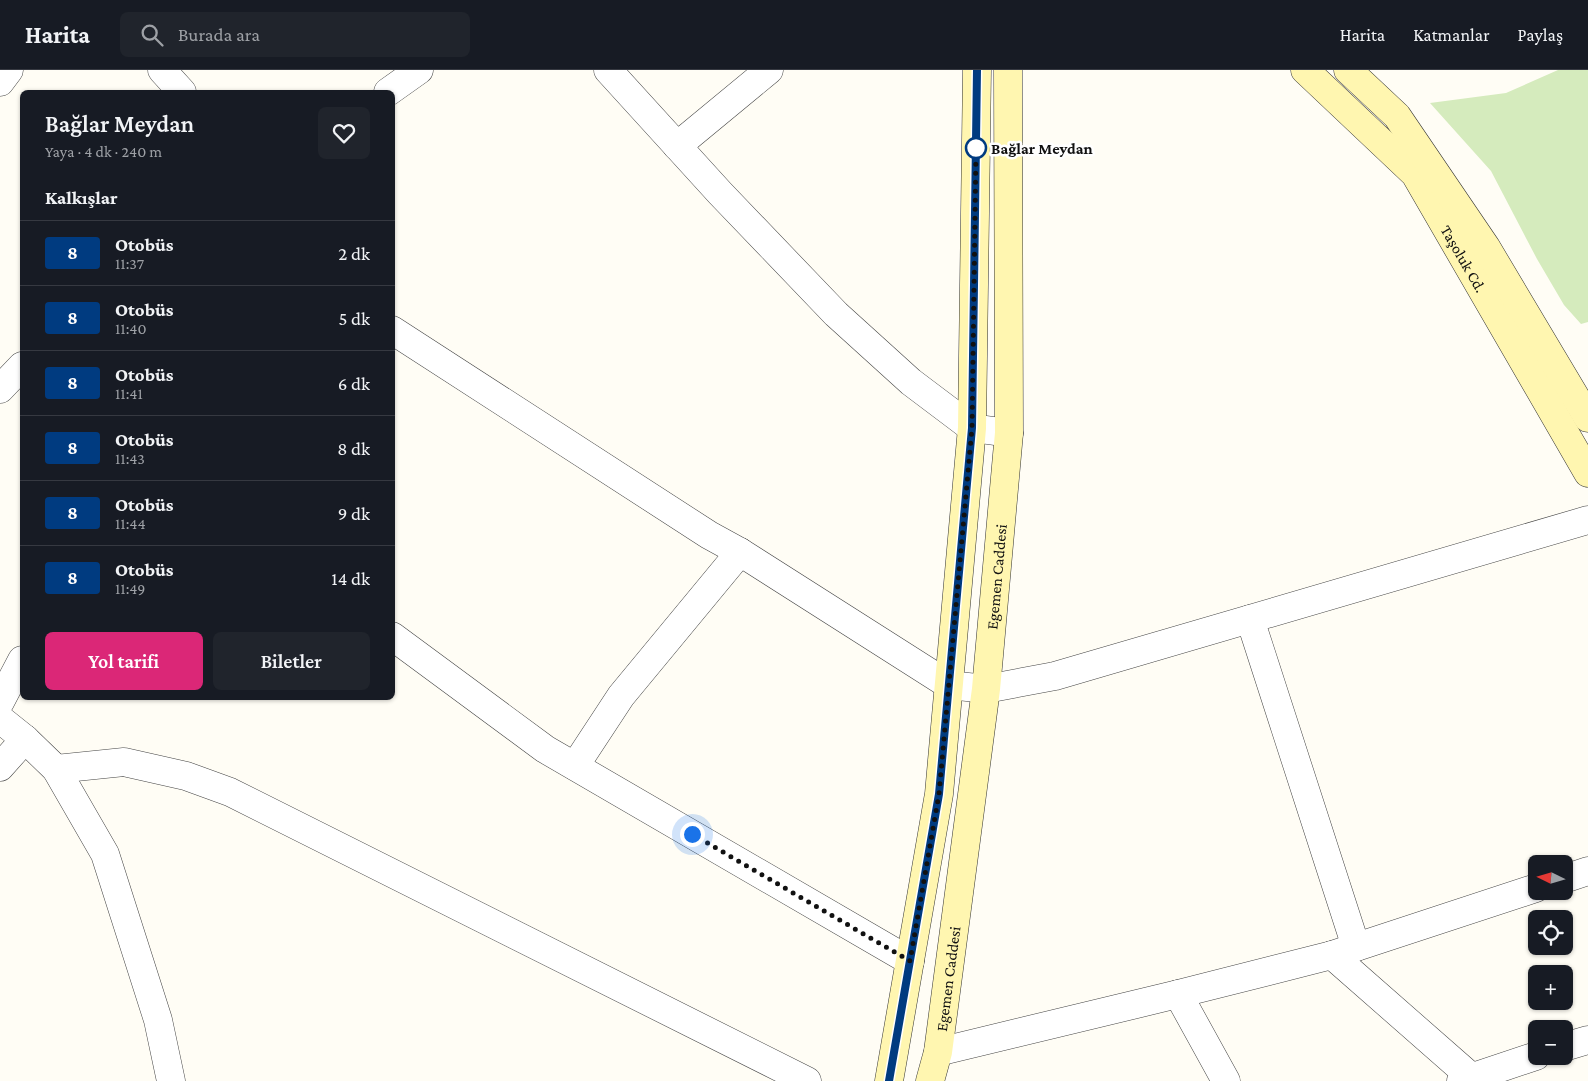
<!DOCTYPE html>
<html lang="tr">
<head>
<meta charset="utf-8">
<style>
	:root { --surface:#171b24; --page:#20242c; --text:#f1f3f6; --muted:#9ea1a6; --line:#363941; --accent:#db2777 }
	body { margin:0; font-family:"Crimson Pro",serif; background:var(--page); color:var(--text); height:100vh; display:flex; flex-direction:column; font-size:19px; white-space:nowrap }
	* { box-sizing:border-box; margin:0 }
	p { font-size:16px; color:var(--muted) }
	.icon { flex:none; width:28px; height:28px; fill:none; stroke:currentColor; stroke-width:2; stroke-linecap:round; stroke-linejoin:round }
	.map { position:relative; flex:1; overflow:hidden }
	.side { position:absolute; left:20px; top:20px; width:375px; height:610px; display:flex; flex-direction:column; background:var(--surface); border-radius:8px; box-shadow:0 1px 4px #0004 }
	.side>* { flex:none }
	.badge { padding:0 10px; border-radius:4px; font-size:18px; line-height:32px }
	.needle { width:32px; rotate:275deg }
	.tools { position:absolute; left:1528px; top:785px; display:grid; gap:10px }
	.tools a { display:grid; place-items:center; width:45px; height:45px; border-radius:8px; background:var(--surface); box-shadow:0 1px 4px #0004; font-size:25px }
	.you { position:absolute; width:25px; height:25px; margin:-12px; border:4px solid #fff; border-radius:50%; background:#1a73e8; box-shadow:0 0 0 8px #1a73e833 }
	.map>.badge { position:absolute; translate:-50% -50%; box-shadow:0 0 0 2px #fff }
	h2 { padding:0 25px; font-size:19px; line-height:45px }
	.round { display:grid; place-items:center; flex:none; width:52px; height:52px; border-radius:8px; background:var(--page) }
	.summary { display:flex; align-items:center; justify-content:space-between; height:85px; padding:0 25px }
	h1 { font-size:24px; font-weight:600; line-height:38px }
	.primary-button { display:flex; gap:10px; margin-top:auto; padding:10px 25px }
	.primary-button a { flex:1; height:58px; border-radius:8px; background:var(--accent); color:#fff; font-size:20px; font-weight:600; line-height:58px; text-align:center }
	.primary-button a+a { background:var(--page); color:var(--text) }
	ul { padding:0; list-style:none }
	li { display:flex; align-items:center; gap:15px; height:65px; padding:0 25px; border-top:1px solid var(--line) }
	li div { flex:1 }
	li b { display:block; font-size:19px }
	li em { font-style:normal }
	li .badge { min-width:55px; font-weight:700; text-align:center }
	header { display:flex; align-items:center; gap:30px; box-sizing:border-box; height:70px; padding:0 25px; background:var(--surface); border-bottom:1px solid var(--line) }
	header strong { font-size:24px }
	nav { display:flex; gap:28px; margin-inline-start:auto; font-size:18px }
	.search { width:350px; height:45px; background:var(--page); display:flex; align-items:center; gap:12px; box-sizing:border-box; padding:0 18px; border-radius:8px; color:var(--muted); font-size:19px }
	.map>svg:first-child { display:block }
	.green { fill:#d5ebbd }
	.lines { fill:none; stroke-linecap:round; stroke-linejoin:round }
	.street-casing { stroke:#444; stroke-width:29 }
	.secondary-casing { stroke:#333; stroke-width:29 }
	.street { stroke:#fff; stroke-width:28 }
	.secondary { stroke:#fff6b0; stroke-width:28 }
	.line-casing { stroke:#fff; stroke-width:11 }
	.line { stroke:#003b80; stroke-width:8 }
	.walk { stroke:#111; stroke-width:5; stroke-dasharray:0 9 }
	.stop-dot { fill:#fff; stroke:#003b80; stroke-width:2.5 }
	.labels { text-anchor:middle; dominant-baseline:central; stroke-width:5; stroke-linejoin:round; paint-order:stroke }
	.stop-label { font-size:16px; font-weight:bold; fill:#111; stroke:#fff; text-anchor:start }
	.street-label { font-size:16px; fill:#111; stroke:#fff }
</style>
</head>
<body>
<header>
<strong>Harita</strong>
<div class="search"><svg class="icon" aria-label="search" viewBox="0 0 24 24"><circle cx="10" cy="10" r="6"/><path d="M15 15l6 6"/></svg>Burada ara</div>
<nav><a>Harita</a><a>Katmanlar</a><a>Paylaş</a></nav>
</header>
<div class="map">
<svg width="1588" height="1011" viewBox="0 0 1588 1011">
	<rect width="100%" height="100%" fill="#fffdf5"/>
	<path class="green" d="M1558,0h30v252l-7,2 -17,-19 -27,-46 -46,-88 -61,-68 76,-10z"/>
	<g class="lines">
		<g class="street-casing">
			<g id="street">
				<path d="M162,0l20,22"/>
				<path d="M608,0l112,123 116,121 75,68 61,46 37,5"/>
				<path d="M0,12l9,-12"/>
				<path d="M388,22l31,-22"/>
				<path d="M677,76l92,-76"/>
				<path d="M392,260l317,205 31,17 209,133 37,4 69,-13 533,-156"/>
				<path d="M0,319l22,-23"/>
				<path d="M1250,549l106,328"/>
				<path d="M392,566l153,113 365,212"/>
				<path d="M0,632l22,-42"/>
				<path d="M0,649l25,20 31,30 49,85 53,166 13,61"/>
				<path d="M575,696l46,-70 119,-144"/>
				<path d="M0,697l25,-28"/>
				<path d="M56,699l68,-7 62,14 44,16 577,289"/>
				<path d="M1564,809l24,-8"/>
				<path d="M1332,885l139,122 1,4"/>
				<path d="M1178,924l48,87"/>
				<path d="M1564,977l24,-7"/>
				<path d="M938,982l240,-58 154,-39 204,-67"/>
				<path d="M1461,1011l75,-25"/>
			</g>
		</g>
		<g class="secondary-casing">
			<g id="secondary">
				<path id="s1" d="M1305,0l110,104 173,299"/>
				<path d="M1348,0l49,46 89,131 102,171"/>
				<path d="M889,1011l50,-287 33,-366 5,-358"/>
				<path id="s2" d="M930,1011l8,-29 48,-363 23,-256 -1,-363"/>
			</g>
		</g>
		<use href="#street" class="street"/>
		<use href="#secondary" class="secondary"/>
	</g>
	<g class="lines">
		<g class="line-casing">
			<path id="line" d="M889,1011l50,-287 33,-366 5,-358"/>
		</g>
		<use href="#line" class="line"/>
		<path class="walk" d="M692,764l218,127 29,-167 33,-366 4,-280"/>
	</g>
	<circle class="stop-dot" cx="976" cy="78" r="10"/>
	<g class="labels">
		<g class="stop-label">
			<text x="991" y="78">Bağlar Meydan</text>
		</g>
		<g class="street-label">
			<text stroke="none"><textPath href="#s1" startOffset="249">Taşoluk Cd.</textPath></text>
			<text stroke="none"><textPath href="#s2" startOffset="509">Egemen Caddesi</textPath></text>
			<text stroke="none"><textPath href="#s2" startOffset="104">Egemen Caddesi</textPath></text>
		</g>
	</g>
</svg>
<div class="tools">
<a><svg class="needle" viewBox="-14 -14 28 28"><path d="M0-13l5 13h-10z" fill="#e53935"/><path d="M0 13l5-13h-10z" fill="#9ea1a6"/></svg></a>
<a><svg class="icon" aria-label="locate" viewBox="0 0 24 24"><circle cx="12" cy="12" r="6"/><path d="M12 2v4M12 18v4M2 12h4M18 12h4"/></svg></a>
<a>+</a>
<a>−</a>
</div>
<div class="you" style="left:692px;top:764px"></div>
<section class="side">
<div class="summary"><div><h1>Bağlar Meydan</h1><p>Yaya · 4 dk · 240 m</p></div><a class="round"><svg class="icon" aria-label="heart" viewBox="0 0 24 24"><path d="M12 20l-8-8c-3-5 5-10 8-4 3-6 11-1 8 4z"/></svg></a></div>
<h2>Kalkışlar</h2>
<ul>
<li><span class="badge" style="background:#003b80;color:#fff">8</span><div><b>Otobüs</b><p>11:37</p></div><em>2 dk</em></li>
<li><span class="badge" style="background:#003b80;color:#fff">8</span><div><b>Otobüs</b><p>11:40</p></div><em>5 dk</em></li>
<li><span class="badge" style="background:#003b80;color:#fff">8</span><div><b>Otobüs</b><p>11:41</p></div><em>6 dk</em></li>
<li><span class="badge" style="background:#003b80;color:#fff">8</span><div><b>Otobüs</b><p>11:43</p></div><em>8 dk</em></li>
<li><span class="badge" style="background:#003b80;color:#fff">8</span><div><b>Otobüs</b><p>11:44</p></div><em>9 dk</em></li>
<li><span class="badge" style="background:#003b80;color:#fff">8</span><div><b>Otobüs</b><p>11:49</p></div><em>14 dk</em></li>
</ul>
<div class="primary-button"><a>Yol tarifi</a><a>Biletler</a></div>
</section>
</div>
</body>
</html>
